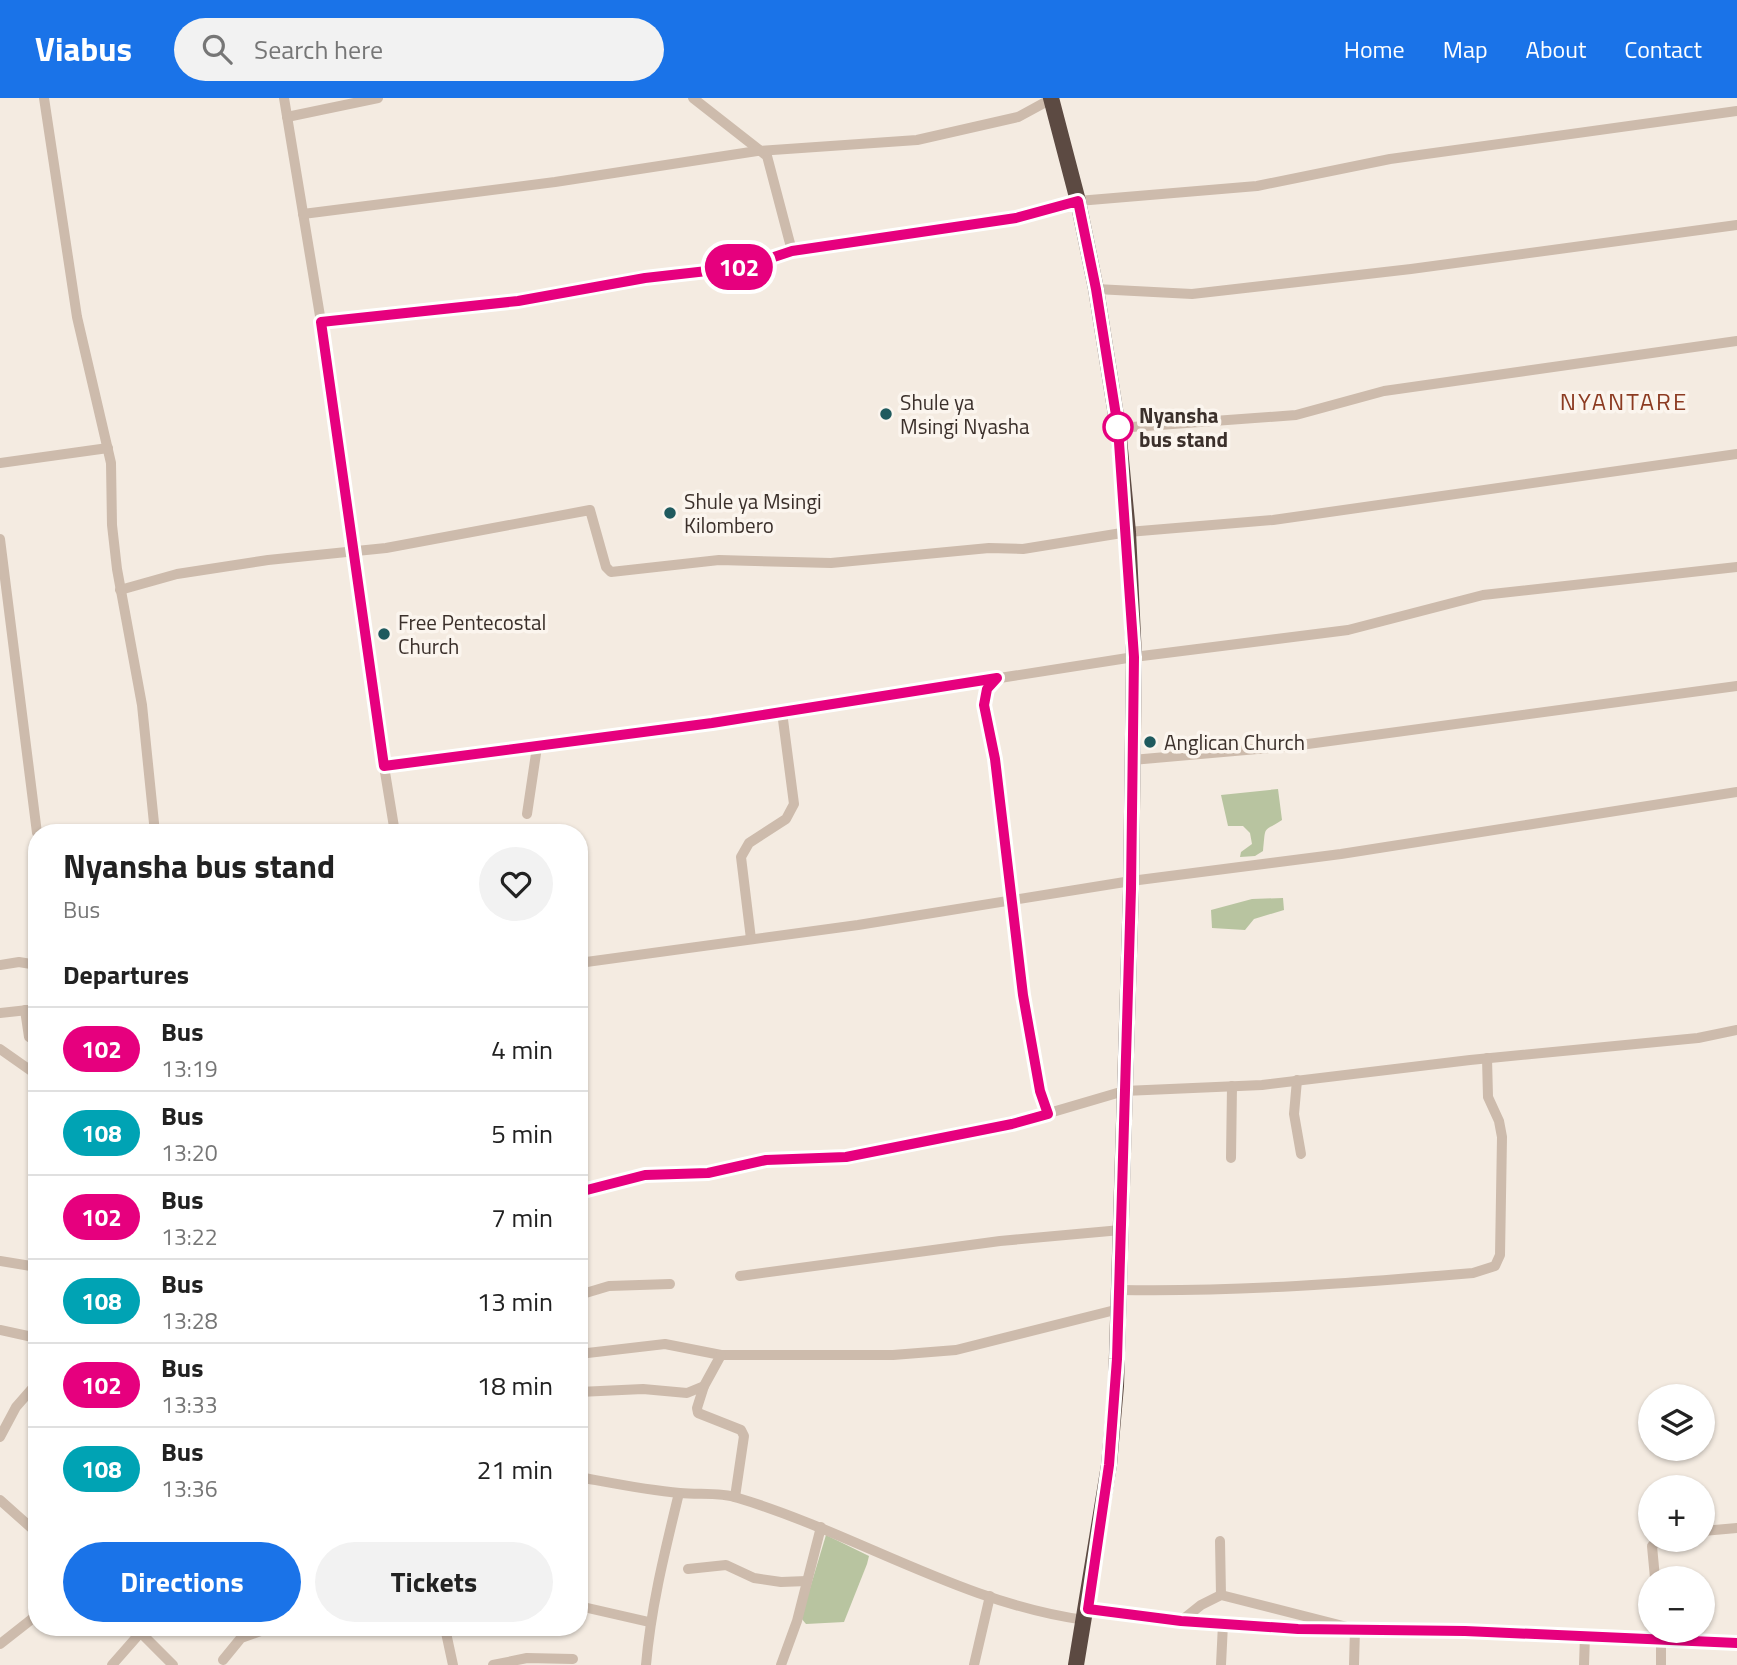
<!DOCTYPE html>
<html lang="en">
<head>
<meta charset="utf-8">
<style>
	:root { --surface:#fff; --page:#f2f2f2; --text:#222; --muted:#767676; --line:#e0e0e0; --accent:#1a73e8 }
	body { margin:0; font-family:"Titillium Web",sans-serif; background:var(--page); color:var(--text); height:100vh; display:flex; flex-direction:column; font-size:26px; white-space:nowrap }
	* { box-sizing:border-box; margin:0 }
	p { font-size:23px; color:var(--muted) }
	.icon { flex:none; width:38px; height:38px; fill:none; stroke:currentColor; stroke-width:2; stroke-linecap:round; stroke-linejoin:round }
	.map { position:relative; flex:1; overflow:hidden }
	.side { position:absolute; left:28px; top:726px; width:560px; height:812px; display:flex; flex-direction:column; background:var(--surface); border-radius:28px; box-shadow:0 2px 5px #0004 }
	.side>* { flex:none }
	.badge { padding:0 14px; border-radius:23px; font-size:24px; line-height:46px }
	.buttons { position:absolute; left:1638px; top:1286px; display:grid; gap:14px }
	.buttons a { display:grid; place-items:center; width:77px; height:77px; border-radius:50%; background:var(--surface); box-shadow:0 2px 5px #0004; font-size:35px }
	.map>.badge { position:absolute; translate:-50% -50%; box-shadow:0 0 0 4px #fff }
	h2 { padding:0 35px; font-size:26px; line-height:63px }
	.round { display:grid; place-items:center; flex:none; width:74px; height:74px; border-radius:37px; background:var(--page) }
	.overview { display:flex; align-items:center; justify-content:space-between; height:119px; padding:0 35px }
	h1 { font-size:33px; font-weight:700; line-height:52px }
	.action { display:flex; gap:14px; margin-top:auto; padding:14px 35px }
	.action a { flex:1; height:80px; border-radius:42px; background:var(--accent); color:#fff; font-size:28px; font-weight:700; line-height:80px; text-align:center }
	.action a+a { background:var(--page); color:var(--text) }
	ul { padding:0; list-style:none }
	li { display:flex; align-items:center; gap:21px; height:84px; padding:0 35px; border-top:2px solid var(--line) }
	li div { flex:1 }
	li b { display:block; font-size:26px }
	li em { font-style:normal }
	li .badge { min-width:77px; font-weight:700; text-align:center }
	header { display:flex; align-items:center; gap:42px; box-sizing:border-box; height:98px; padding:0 35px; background:var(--accent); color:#fff }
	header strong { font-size:33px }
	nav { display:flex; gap:38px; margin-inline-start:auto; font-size:24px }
	.search { width:490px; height:63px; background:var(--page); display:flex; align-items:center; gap:18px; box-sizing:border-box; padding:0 24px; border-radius:38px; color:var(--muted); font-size:26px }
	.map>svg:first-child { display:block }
	.green { fill:#b8c4a0 }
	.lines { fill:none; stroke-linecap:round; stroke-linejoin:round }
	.minor { stroke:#cdbbac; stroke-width:10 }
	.highway { stroke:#5c4a42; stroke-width:16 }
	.line-casing { stroke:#fff; stroke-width:16 }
	.line { stroke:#e6007e; stroke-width:10 }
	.poi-dot { fill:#1f5a5e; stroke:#fbf5ee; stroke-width:2.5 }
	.stop-dot { fill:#fff; stroke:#e6007e; stroke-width:3.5 }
	.labels { text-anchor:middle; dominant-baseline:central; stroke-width:7; stroke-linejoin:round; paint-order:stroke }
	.poi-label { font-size:21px; fill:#3b302b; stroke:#fbf5ee; text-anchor:start }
	.stop-label { font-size:21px; font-weight:bold; fill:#3b302b; stroke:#fbf5ee; text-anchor:start }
	.quarter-label { font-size:24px; letter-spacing:2px; fill:#8c3b22; stroke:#fbf5ee }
</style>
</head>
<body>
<header>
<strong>Viabus</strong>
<div class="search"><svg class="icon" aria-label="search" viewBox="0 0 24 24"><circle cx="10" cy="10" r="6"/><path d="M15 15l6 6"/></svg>Search here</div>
<nav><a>Home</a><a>Map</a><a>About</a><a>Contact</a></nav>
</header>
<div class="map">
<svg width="1737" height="1567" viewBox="0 0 1737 1567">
	<rect width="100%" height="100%" fill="#f4ebe1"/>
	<g class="green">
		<path d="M1278,691l4,31c-20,13 -16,4 -19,31l-8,5 -15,1 1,-5 11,-8 -2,-11 -7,-7h-15l-7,-31z"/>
		<path d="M1283,800l1,12 -30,9 -9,11 -33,-2 -1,-18 41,-11z"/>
		<path d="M826,1437l43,21 -2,8 -23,58 -38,2 -5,-6z"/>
	</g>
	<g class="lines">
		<g class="minor">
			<path d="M44,0l33,219 34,146 1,62 5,44 25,136 13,128"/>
			<path d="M284,0l37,224 63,444 328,-43 422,-66 214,-27 135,-35 254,-28"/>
			<path d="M693,0l74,58 25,95"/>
			<path d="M287,19l91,-19"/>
			<path d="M303,116l252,-32 202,-31 160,-11 101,-23 35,-19"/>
			<path d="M1096,191l96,5 219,-25 326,-44"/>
			<path d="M321,224l197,-21 127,-23 105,-13 42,-14 224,-33 62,-17 179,-15 133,-27 347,-48"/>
			<path d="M1118,330l178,-13 88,-24 353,-50"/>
			<path d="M0,365l108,-15"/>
			<path d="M0,441l37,294"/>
			<path d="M120,492l57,-16 91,-14 118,-12 204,-38 16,57 5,5 108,-12 112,3 158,-15 34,1 105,-17 145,-12 464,-66"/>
			<path d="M997,580l-10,11 -3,16 11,54 28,236 17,96 8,23"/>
			<path d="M1132,662l161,-14 444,-60"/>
			<path d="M384,668l11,67"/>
			<path d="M527,716l10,-67"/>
			<path d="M751,841l-10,-82 8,-14 37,-24 8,-15 -12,-92"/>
			<path d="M579,865l279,-38 273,-44 210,-27 396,-62"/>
			<path d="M0,867l19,-3 18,3"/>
			<path d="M25,912l4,27 8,3"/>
			<path d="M0,915l37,-4"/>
			<path d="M0,951l37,26"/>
			<path d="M1297,982l-3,34 7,40"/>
			<path d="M1231,1060l1,-72"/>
			<path d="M579,1094l66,-17 63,-2 58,-13 80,-3 166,-33 112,-33 138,-6 208,-25 228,-22 39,-8"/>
			<path d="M0,1163l37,6"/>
			<path d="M740,1178l260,-35 121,-11"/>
			<path d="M1120,1192c118,2 235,-7 353,-17l22,-7 5,-11 2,-118 -3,-16 -11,-24 -1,-39"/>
			<path d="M579,1197l30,-9 61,-2"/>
			<path d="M0,1232l37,8"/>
			<path d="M579,1256l86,-10 56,11h172l63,-5 163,-41"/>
			<path d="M704,1288l-7,22 1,5 43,17 3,6 -9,61"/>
			<path d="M579,1294l64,-3 44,4 17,-7 17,-31"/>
			<path d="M0,1339l16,-30 21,-24"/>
			<path d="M579,1379c33,6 67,13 101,16 19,2 40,-1 58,5 117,35 226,106 347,122"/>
			<path d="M0,1402l37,33"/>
			<path d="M1703,1433l34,-3"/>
			<path d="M1220,1443l1,54"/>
			<path d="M688,1471l38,-4 28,13 27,4 26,-1"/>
			<path d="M1655,1480l-3,-32 6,-6"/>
			<path d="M579,1508l70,16"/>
			<path d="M1088,1511l93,12 117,8 167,2 272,12"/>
			<path d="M1181,1523l20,-16 20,-10 134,34 -1,36"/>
			<path d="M136,1530l37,37"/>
			<path d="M386,1530h12"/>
			<path d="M445,1530l8,37"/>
			<path d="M1661,1533v34"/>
			<path d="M0,1546l37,-29"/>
			<path d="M223,1562l18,-22 28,-10"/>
			<path d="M112,1567l29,-33"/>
			<path d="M493,1567l34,-7 46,1"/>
			<path d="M646,1567c5,-59 19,-114 33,-172"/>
			<path d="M781,1567l16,-44 24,-94"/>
			<path d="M974,1567l16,-69"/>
			<path d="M1221,1567l2,-41"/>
			<path d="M1584,1567l1,-29"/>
		</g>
		<path class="highway" d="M1051,0l27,103 18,88 22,139 10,104 6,125 -3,232 -15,497 -7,79 -33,200"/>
	</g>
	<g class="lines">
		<g class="line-casing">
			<path id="line" d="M579,1094l66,-17 63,-2 58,-13 80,-3 166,-33 36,-10 -8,-23 -17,-96 -28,-236 -11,-54 3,-16 10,-11 -285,45 -328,43 -63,-444 197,-21 127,-23 71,-8 34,-5 42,-14 224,-33 62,-17 18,88 22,139 16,229 -3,232 -14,470 -8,106 -21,144 93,12 117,8 167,2 272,12"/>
		</g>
		<use href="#line" class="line"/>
	</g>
	<g class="poi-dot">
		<circle cx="886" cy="316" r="7"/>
		<circle cx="670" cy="415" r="7"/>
		<circle cx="384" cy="536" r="7"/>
		<circle cx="1150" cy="644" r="7"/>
	</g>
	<circle class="stop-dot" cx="1118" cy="329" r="14"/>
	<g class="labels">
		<g class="poi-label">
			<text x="900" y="304">Shule ya<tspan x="900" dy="24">Msingi Nyasha</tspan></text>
			<text x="684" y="403">Shule ya Msingi<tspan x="684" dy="24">Kilombero</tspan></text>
			<text x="398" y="524">Free Pentecostal<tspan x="398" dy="24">Church</tspan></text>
			<text x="1164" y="644">Anglican Church</text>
		</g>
		<g class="stop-label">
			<text x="1139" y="317">Nyansha<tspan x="1139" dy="24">bus stand</tspan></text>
		</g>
		<g class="quarter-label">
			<text x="1624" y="303">NYANTARE</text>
		</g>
	</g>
</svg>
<div class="buttons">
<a><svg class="icon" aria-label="layers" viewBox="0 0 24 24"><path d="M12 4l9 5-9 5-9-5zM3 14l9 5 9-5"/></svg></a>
<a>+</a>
<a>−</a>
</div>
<b class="badge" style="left:739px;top:169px;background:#e6007e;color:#fff">102</b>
<section class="side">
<div class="overview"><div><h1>Nyansha bus stand</h1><p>Bus</p></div><a class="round"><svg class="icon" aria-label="heart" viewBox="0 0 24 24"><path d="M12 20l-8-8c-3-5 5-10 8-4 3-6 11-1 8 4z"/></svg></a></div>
<h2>Departures</h2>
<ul>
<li><span class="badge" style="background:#e6007e;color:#fff">102</span><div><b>Bus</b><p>13:19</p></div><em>4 min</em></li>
<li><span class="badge" style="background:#00a3b4;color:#fff">108</span><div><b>Bus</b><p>13:20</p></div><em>5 min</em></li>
<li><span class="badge" style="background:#e6007e;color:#fff">102</span><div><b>Bus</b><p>13:22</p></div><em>7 min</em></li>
<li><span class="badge" style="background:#00a3b4;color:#fff">108</span><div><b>Bus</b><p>13:28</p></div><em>13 min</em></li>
<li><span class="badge" style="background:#e6007e;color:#fff">102</span><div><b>Bus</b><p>13:33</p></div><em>18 min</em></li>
<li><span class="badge" style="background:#00a3b4;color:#fff">108</span><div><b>Bus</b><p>13:36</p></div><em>21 min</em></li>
</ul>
<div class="action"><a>Directions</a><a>Tickets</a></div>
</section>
</div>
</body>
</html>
